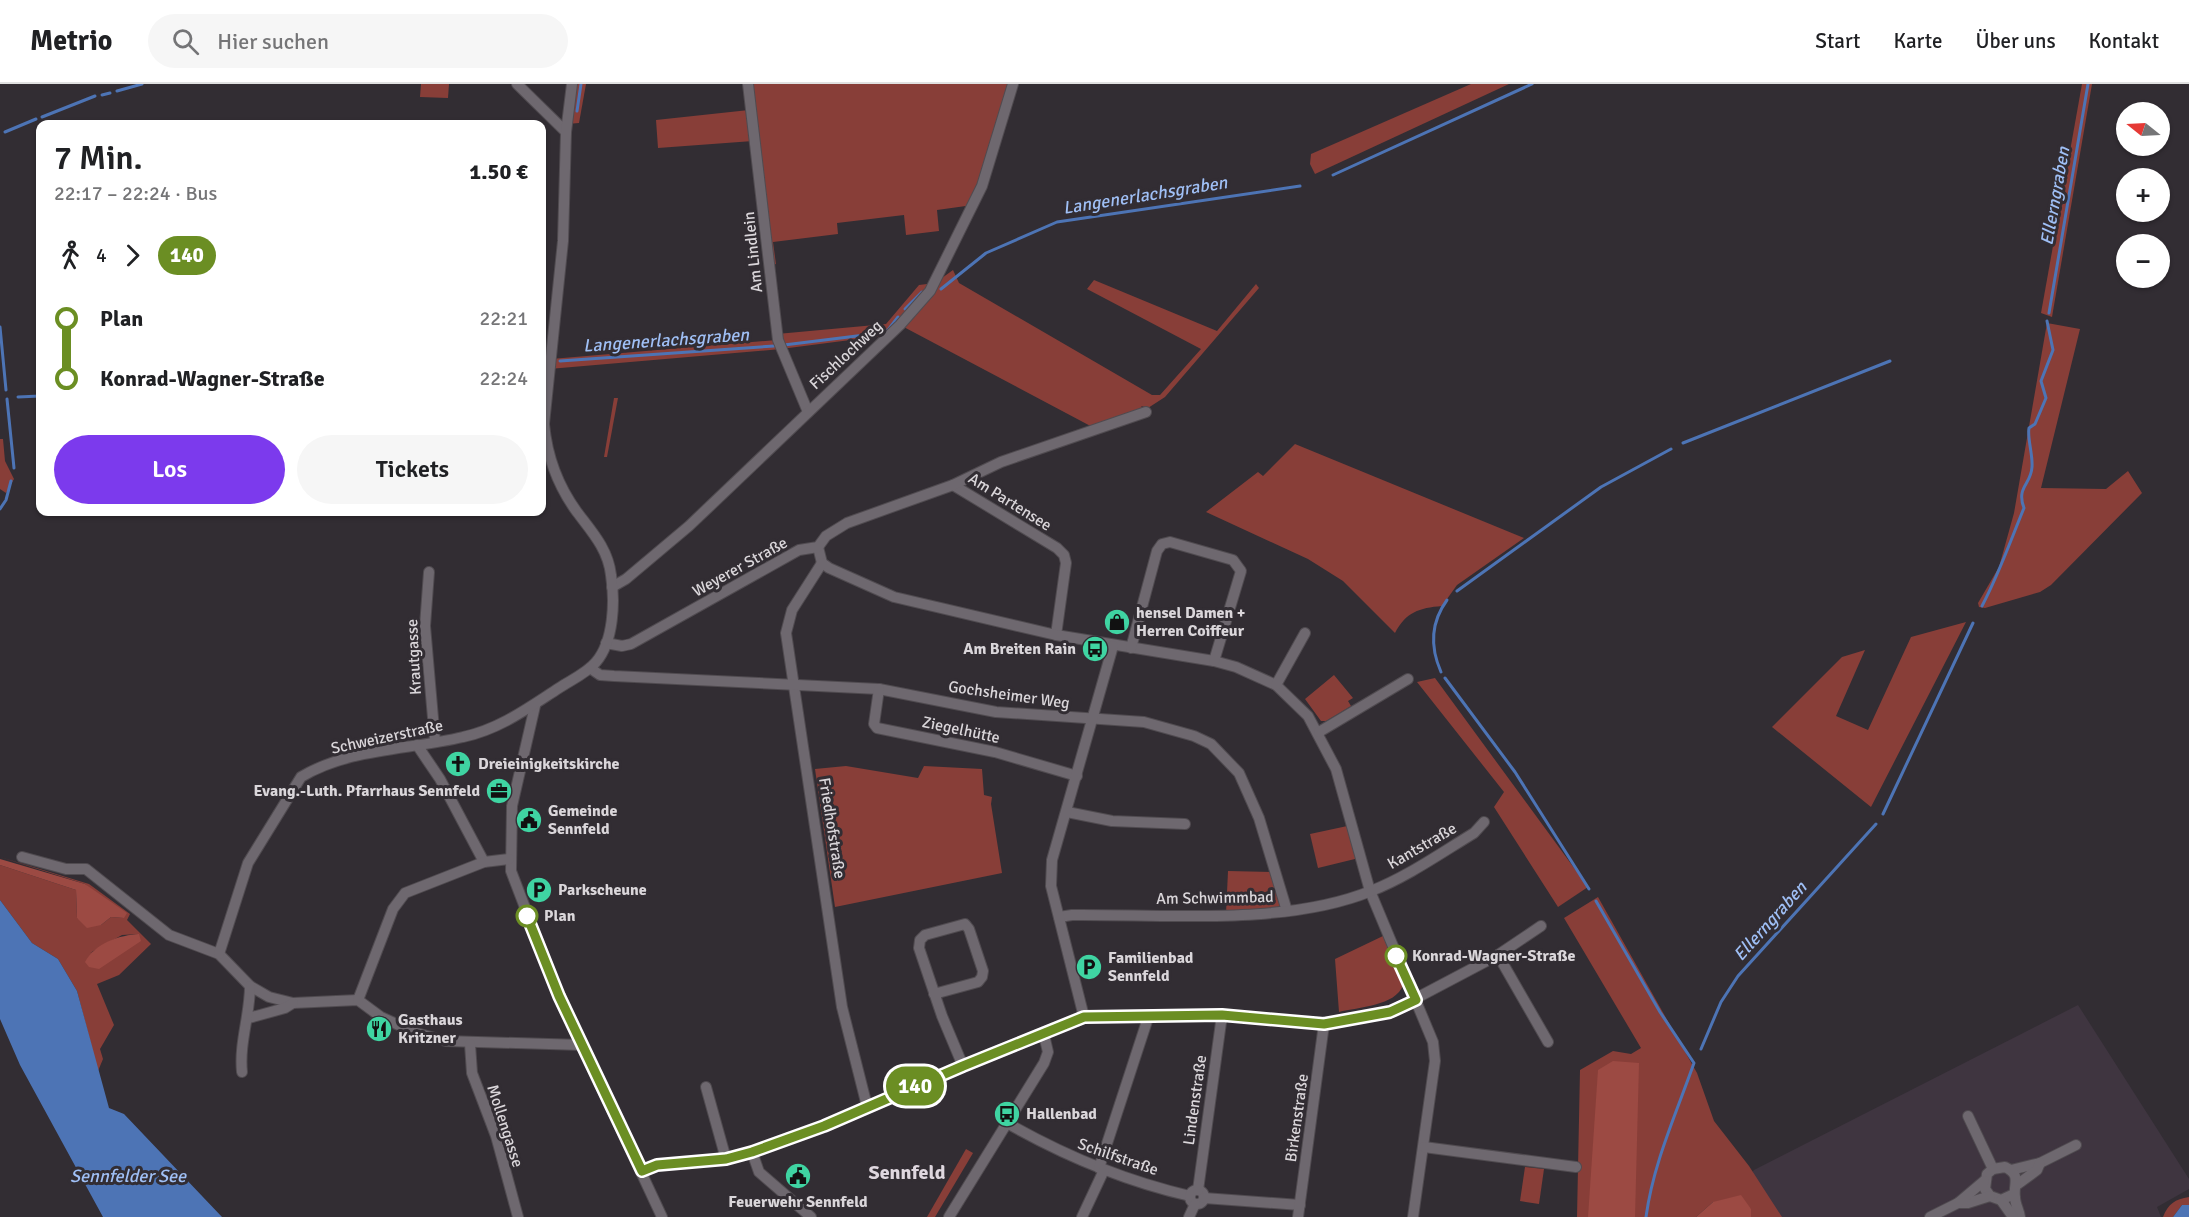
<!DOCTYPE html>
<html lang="de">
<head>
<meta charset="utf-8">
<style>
	:root { --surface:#fff; --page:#f6f6f6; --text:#202124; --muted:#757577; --line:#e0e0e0; --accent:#7c3aed }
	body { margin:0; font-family:Signika,sans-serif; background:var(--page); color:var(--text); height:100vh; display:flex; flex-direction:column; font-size:22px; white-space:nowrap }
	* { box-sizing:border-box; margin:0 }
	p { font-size:20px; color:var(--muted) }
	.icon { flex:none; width:33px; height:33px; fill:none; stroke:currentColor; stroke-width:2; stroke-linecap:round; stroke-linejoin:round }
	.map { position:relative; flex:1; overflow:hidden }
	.details { position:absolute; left:36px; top:36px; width:510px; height:396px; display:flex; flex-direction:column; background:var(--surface); border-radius:12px; box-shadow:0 2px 4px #0004 }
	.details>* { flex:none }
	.badge { padding:0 12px; border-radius:20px; font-size:21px; line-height:39px }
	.needle { width:39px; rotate:288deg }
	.tools { position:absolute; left:2116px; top:18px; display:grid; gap:12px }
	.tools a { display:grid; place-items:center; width:54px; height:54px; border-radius:50%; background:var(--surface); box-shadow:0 2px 4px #0004; font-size:30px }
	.map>.badge { position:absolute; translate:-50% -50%; box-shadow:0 0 0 3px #fff }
	.legs { display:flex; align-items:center; gap:9px; height:66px; padding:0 18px; font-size:20px }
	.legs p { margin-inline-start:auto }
	.overview { display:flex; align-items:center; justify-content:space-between; height:102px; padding:0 18px }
	h1 { font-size:33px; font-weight:600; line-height:45px }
	.button { display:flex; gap:12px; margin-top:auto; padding:12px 18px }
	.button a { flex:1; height:69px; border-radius:36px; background:var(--accent); color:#fff; font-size:24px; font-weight:600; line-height:69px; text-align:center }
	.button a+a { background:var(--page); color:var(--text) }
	ul { padding:0 18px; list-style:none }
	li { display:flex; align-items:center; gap:21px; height:60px; font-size:22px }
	li i { display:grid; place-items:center; width:9px; height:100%; margin:0 8px; background:currentColor }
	li i::after { content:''; width:15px; height:15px; margin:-8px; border:4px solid; border-radius:50%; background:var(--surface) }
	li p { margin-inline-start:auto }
	li:first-child i { background:linear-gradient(#0000 50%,currentColor 0) }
	li:last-child i { background:linear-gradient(currentColor 50%,#0000 0) }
	header { display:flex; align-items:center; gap:36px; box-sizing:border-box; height:84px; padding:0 30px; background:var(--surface); border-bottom:2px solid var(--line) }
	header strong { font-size:28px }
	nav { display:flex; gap:33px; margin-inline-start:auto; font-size:21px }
	.search { width:420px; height:54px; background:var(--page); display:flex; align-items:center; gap:15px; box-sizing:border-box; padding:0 21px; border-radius:33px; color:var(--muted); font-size:22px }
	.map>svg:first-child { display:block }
	.built { fill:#3f3540 }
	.green { fill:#883e38; fill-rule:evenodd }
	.forest { fill:#9c4a43 }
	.water { fill:#4d74b5 }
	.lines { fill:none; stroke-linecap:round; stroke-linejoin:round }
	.stream { stroke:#4d74b5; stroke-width:3 }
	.minor-casing { stroke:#504b50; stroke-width:12 }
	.minor { stroke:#6e686f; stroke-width:10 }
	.line-1-casing { stroke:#fff; stroke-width:14 }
	.line-1 { stroke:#6b8e23; stroke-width:9 }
	.stop-1-dot { fill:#fff; stroke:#6b8e23; stroke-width:3 }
	.labels { text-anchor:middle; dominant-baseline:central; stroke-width:6; stroke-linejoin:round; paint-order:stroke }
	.street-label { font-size:16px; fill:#dad6da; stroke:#322d33 }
	.poi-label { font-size:16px; font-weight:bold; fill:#dad6da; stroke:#322d33; text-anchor:start }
	.stop-label { font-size:16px; font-weight:bold; fill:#dad6da; stroke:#322d33; text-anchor:start }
	.water-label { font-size:18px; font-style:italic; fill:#9fbff5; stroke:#322d33 }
	.quarter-label { font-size:20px; font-weight:bold; fill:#dfd7df; stroke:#322d33 }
</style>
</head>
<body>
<header>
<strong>Metrio</strong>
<div class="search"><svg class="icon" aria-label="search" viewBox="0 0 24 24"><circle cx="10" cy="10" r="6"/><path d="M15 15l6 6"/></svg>Hier suchen</div>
<nav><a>Start</a><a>Karte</a><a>Über uns</a><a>Kontakt</a></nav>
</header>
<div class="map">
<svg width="2189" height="1133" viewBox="0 0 2189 1133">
	<rect width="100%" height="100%" fill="#322d33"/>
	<path class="built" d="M2078,921l111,174v10l-32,18 4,10h-403l-19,-29 15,-18z"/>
	<g class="green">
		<path d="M421,0h28l-1,14 -28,-1z"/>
		<path d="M573,0h13l-7,39 -12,1z"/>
		<path d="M748,0h264l-39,121 -36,5 2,21 -33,4 -2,-20 -67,8 1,11 -65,8 3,22 -6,2 -17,-125 -95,7 -2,-28 93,-10z"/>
		<path d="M1471,0h38l-194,90 -5,-10 1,-10z"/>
		<path d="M2082,0h10l-40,233 -11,-4z"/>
		<path d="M953,186l6,13 193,112h8l41,-46 -114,-60 7,-9 123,51 39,-47 3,4 -94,109 -17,11 -7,-2 5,6 -48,18 -198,-105 -11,10 -108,14 -232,20 2,-10 226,-19v-6l109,-10 33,-39 16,-2z"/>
		<path d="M2047,239l33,6 -39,159 65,1 22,-18 14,22 -91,92 -11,7 -55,16 -6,-1 -1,-4 21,-36 15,-54z"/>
		<path d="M614,314h4l-11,59h-3z"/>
		<path d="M0,355h3l2,22 9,18 -8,14 -6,-4z"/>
		<path d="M1295,360l229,94 -67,47 -15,21c-23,2 -36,6 -47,27l-52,-52 -35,-22 -102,-47 52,-40 5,4z"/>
		<path d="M1966,538l-95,185 -99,-80 70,-70 23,-7 -29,66 32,14 43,-93z"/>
		<path d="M1334,591l19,23 -5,3 3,5 -25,15h-5l-16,-22z"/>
		<path d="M1435,594l153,209 -30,20 -64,-100 10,-15 -87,-110z"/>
		<path d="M846,682l72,12 6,-12 58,3 2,26 8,2 -1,7 11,69 -167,34 -20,-138z"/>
		<path d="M1352,741l7,33 -41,10 -8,-34z"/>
		<path d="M0,773l89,27 41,30 -3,6 24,24 -32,31 -22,9 17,41 -14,24 3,10 -5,12 -21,-80 -19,-32 -26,-16 -32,-43v-35l76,25 1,28 24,7 10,-8 13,1 -39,-34zM139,850l-49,19 32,-18z"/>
		<path d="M1228,787l46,1 12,38 -60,4z"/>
		<path d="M1598,813l99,176 17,48 35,45 33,51h-31v-8l-38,-7 -17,15h-119l3,-147 33,-19 18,3 10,-6 -77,-130z"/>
		<path d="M1383,852l20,49c-7,21 -45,22 -64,27l-4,-53z"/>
		<path d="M966,1065l7,4 -38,64h-8z"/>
		<path d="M1525,1083l19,2 -5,35 -19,-3z"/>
		<path d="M2189,1113v8h-7l-9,12h-10c5,-13 12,-18 26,-20z"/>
	</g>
	<g class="forest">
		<path d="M0,775l85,25 42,29 -3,5 -13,-1 -10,8 -14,3 -10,-10 -1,-28 -76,-25z"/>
		<path d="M139,850l2,7 -42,28 -10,-2 -4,-5c10,-19 35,-27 54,-28z"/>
		<path d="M1613,977l26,2 -4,154h-47l10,-147z"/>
		<path d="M1741,1111l10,14v8h-55l17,-15z"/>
	</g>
	<g class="water">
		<path d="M0,816l32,43 26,16 19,32 32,117 15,6 98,103h-119l-83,-152 -20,-46z"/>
		<path d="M2182,1121h7v12h-16z"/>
	</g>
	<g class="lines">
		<g class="stream">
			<path d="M117,7l25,-7"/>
			<path d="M102,11l8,-2"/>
			<path d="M577,27l4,-27"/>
			<path d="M42,33l53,-21"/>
			<path d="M5,48l31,-13"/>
			<path d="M1333,91l199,-91"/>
			<path d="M941,205l45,-36 71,-31 243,-36"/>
			<path d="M905,225l17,-17"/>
			<path d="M2049,229l39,-229"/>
			<path d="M0,243l6,63"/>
			<path d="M784,261l97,-12 7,-3 10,-13"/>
			<path d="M560,277l214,-15"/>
			<path d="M18,313l22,-1"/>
			<path d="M7,315l7,69"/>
			<path d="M1683,359l207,-82"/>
			<path d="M0,425l6,-9 5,-19"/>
			<path d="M1457,507l144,-104 70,-38"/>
			<path d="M1982,522c17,-32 28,-64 42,-98 -8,-21 7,-23 8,-41 1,-13 -5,-29 -3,-39l6,-4 11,-26 -5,-17 12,-31 -6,-29"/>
			<path d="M1441,588c-11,-25 -10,-50 6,-72"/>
			<path d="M1445,594l70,94 74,117"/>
			<path d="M1883,730l90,-191"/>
			<path d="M1596,817l64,111 34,51c-18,51 -41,101 -48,154"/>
			<path d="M1701,965l20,-47 17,-26 138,-152"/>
		</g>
		<g class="minor-casing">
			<g id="minor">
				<path d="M517,0l49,48"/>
				<path d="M748,0l30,256 30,72"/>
				<path d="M953,401l104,63 7,7 2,8 -10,72"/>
				<path d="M818,463l4,16 7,5 65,29 162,38 158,26 22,6 40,18 32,31 28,53 34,122 63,151 2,19 -22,156"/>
				<path d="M822,479l-30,47 -6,23 56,374 25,99"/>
				<path d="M429,488l-4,54 10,115"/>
				<path d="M612,503l14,-8 63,-53 211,-201 30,-34 52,-105 31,-102"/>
				<path d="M606,559l16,3 9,-2 168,-94 19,-3 8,-11 21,-13 106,-38 48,-23 145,-50"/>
				<path d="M1131,564l26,-97 5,-7 8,-2 63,18 8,11 -27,90"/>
				<path d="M590,584l10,7 14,1 265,13 117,23 148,10 50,14 17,8 28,29 20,45 28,93"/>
				<path d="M1276,601l29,-52"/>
				<path d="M879,605l-5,35 3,4 118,24 82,24"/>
				<path d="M535,622l-23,100 -1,65 48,125 103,221"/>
				<path d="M1319,648l89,-53"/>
				<path d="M417,661l23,34 44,83"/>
				<path d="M1067,728l45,9 73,3"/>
				<path d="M22,773l44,12h20l83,66 50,19 31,32 19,11 24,6 65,-3 23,17 35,16 30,8 136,4"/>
				<path d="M1059,833l13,-2c92,-1 213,11 299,-24 36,-14 70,-38 103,-58l10,-11"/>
				<path d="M219,870l29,-91 53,-86c48,-29 108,-27 162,-40 37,-8 65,-29 96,-49 12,-8 28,-15 37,-26 18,-21 19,-61 15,-87 -3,-26 -19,-43 -34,-63 -19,-26 -30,-56 -33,-88l19,-183 3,-109 6,-48"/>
				<path d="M1498,871l50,87"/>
				<path d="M934,910l44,-12 4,-5 1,-6 -14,-42 -4,-5 -40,11 -5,5 -1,8 23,68 21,50"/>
				<path d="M358,916l35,-91 12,-16 79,-31 25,-3"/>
				<path d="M1084,933l-33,-131 1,-26 61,-214"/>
				<path d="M249,934l36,-10 8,-5"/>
				<path d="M470,960l2,29 24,63 22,81"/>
				<path d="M242,988c-3,-29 8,-57 8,-86"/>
				<path d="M706,1003l20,72"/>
				<path d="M1968,1032l25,53"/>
				<path d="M1007,1039c58,33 118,58 183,73"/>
				<path d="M1424,1063l152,20"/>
				<path d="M752,1068l7,20 52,45"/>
				<path d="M1099,1084l50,-153"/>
				<path d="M2011,1086l29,-7 36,-18"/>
				<path d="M642,1087l15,-6 69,-6 26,-7 72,-26 162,-70 98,-39 138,-2 102,9 66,-12 108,-57 43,-29"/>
				<path d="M2018,1100l19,-14 3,-7"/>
				<circle cx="1197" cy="1113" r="7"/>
				<path d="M1198,1106l24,-175"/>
				<path d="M2014,1110l-13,6 -11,-4 -5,-7 2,-15 6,-5 12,-2c17,8 8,17 10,30 0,7 4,13 5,20"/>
				<path d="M1204,1114l96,7"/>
				<path d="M2001,1116l12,17"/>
				<path d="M1958,1119h10l22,-7"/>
				<path d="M949,1133l95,-154 4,-11 -4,-17"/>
				<path d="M1082,1133l22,-47"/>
				<path d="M1189,1133l6,-13"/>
				<path d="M1298,1133l26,-193"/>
				<path d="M1930,1133l28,-14 26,-22"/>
			</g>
		</g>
		<use href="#minor" class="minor"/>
	</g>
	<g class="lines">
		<g class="line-1-casing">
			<path id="line-1" d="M527,832l32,80 83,175 15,-6 69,-6 26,-7 72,-26 139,-60 121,-49 138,-2 102,9 66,-12 26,-12 -20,-44"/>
		</g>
		<use href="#line-1" class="line-1"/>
	</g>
	<defs>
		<g id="shop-disc" transform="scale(1.35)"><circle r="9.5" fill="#3fd4a2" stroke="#322d33"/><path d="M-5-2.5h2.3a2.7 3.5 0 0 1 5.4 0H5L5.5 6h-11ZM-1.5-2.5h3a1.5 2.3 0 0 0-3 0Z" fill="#111"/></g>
		<g id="bus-disc" transform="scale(1.35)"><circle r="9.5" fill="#3fd4a2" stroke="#322d33"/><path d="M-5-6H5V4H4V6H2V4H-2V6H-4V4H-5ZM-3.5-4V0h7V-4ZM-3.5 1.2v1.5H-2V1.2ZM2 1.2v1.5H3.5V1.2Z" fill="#111"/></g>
		<g id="church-disc" transform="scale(1.35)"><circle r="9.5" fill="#3fd4a2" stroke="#322d33"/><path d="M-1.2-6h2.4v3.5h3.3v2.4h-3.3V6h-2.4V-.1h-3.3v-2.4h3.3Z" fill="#111"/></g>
		<g id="office-disc" transform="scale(1.35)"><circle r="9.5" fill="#3fd4a2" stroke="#322d33"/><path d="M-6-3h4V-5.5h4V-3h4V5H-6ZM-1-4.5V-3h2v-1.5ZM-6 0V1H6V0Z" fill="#111"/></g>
		<g id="civic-disc" transform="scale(1.35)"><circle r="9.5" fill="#3fd4a2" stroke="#322d33"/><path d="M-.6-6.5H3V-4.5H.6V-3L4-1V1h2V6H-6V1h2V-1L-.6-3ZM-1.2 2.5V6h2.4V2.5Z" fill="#111"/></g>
		<g id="parking-disc" transform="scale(1.35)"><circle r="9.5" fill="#3fd4a2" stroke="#322d33"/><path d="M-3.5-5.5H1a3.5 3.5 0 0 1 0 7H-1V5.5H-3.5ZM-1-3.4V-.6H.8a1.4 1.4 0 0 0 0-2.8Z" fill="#111"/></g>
		<g id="restaurant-disc" transform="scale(1.35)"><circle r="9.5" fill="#3fd4a2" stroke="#322d33"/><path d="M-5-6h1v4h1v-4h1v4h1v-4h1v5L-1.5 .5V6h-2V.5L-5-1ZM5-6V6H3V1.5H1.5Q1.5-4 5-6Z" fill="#111"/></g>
	</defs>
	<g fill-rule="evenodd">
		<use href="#shop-disc" x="1117" y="538"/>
		<use href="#bus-disc" x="1095" y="565"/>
		<use href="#church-disc" x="458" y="680"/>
		<use href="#office-disc" x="499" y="707"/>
		<use href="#civic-disc" x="529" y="736"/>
		<use href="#parking-disc" x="539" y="806"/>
		<use href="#parking-disc" x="1089" y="883"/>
		<use href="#restaurant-disc" x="379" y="945"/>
		<use href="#bus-disc" x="1007" y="1030"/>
		<use href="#civic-disc" x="798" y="1092"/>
	</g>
	<g class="stop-1-dot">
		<circle cx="527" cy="832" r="10"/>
		<circle cx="1396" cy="872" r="10"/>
	</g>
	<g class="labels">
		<g class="street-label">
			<text transform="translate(753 168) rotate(-96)">Am Lindlein</text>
			<text transform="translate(846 271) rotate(-43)">Fischlochweg</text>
			<text transform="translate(1010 418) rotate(32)">Am Partensee</text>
			<text transform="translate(740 483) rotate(-29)">Weyerer Straße</text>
			<text transform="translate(414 573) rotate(-93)">Krautgasse</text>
			<text transform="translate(1009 611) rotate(8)">Gochsheimer Weg</text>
			<text transform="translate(961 646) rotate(12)">Ziegelhütte</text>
			<text transform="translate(387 653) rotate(-12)">Schweizerstraße</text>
			<text transform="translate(832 744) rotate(81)">Friedhofstraße</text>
			<text transform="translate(1422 762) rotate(-30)">Kantstraße</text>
			<text transform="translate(1215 814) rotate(-1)">Am Schwimmbad</text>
			<text transform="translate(1195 1016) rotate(-82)">Lindenstraße</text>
			<text transform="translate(1297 1034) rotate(-82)">Birkenstraße</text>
			<text transform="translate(505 1042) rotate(72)">Mollengasse</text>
			<text transform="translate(1118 1073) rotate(19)">Schilfstraße</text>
		</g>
		<g class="poi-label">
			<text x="1136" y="529">hensel Damen +<tspan x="1136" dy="18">Herren Coiffeur</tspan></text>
			<text x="1076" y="565" text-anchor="end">Am Breiten Rain</text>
			<text x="478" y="680">Dreieinigkeitskirche</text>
			<text x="480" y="707" text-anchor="end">Evang.-Luth. Pfarrhaus Sennfeld</text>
			<text x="548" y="727">Gemeinde<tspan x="548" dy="18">Sennfeld</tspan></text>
			<text x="558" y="806">Parkscheune</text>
			<text x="1108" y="874">Familienbad<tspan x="1108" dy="18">Sennfeld</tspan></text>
			<text x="398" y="936">Gasthaus<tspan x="398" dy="18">Kritzner</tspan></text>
			<text x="1026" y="1030">Hallenbad</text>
			<text x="798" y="1118" text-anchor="middle">Feuerwehr Sennfeld</text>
		</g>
		<g class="stop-label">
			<text x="544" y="832">Plan</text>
			<text x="1412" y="872">Konrad-Wagner-Straße</text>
		</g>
		<g class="water-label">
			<text transform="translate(1145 111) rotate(-9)">Langenerlachsgraben</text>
			<text transform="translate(2055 112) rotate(-80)">Ellerngraben</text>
			<text transform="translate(666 256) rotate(-4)">Langenerlachsgraben</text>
			<text transform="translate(1770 837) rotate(-48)">Ellerngraben</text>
			<text x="128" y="1092">Sennfelder See</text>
		</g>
		<g class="quarter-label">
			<text x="907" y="1088">Sennfeld</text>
		</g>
	</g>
</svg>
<div class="tools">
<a><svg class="needle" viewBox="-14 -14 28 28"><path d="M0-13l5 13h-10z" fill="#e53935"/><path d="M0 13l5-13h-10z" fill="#757577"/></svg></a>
<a>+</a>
<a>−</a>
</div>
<b class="badge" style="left:915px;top:1002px;background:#6b8e23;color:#fff">140</b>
<section class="details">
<div class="overview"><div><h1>7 Min.</h1><p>22:17 – 22:24 · Bus</p></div><b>1.50 €</b></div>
<div class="legs"><svg class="icon" aria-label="walk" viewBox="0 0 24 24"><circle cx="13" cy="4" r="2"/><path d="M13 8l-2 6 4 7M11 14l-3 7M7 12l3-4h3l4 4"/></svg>4<svg class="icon" aria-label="forward" viewBox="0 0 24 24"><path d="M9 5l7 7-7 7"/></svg><b class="badge" style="background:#6b8e23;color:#fff">140</b></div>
<ul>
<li><i style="color:#6b8e23"></i><b>Plan</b><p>22:21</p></li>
<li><i style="color:#6b8e23"></i><b>Konrad-Wagner-Straße</b><p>22:24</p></li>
</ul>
<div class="button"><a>Los</a><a>Tickets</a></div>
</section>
</div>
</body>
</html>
